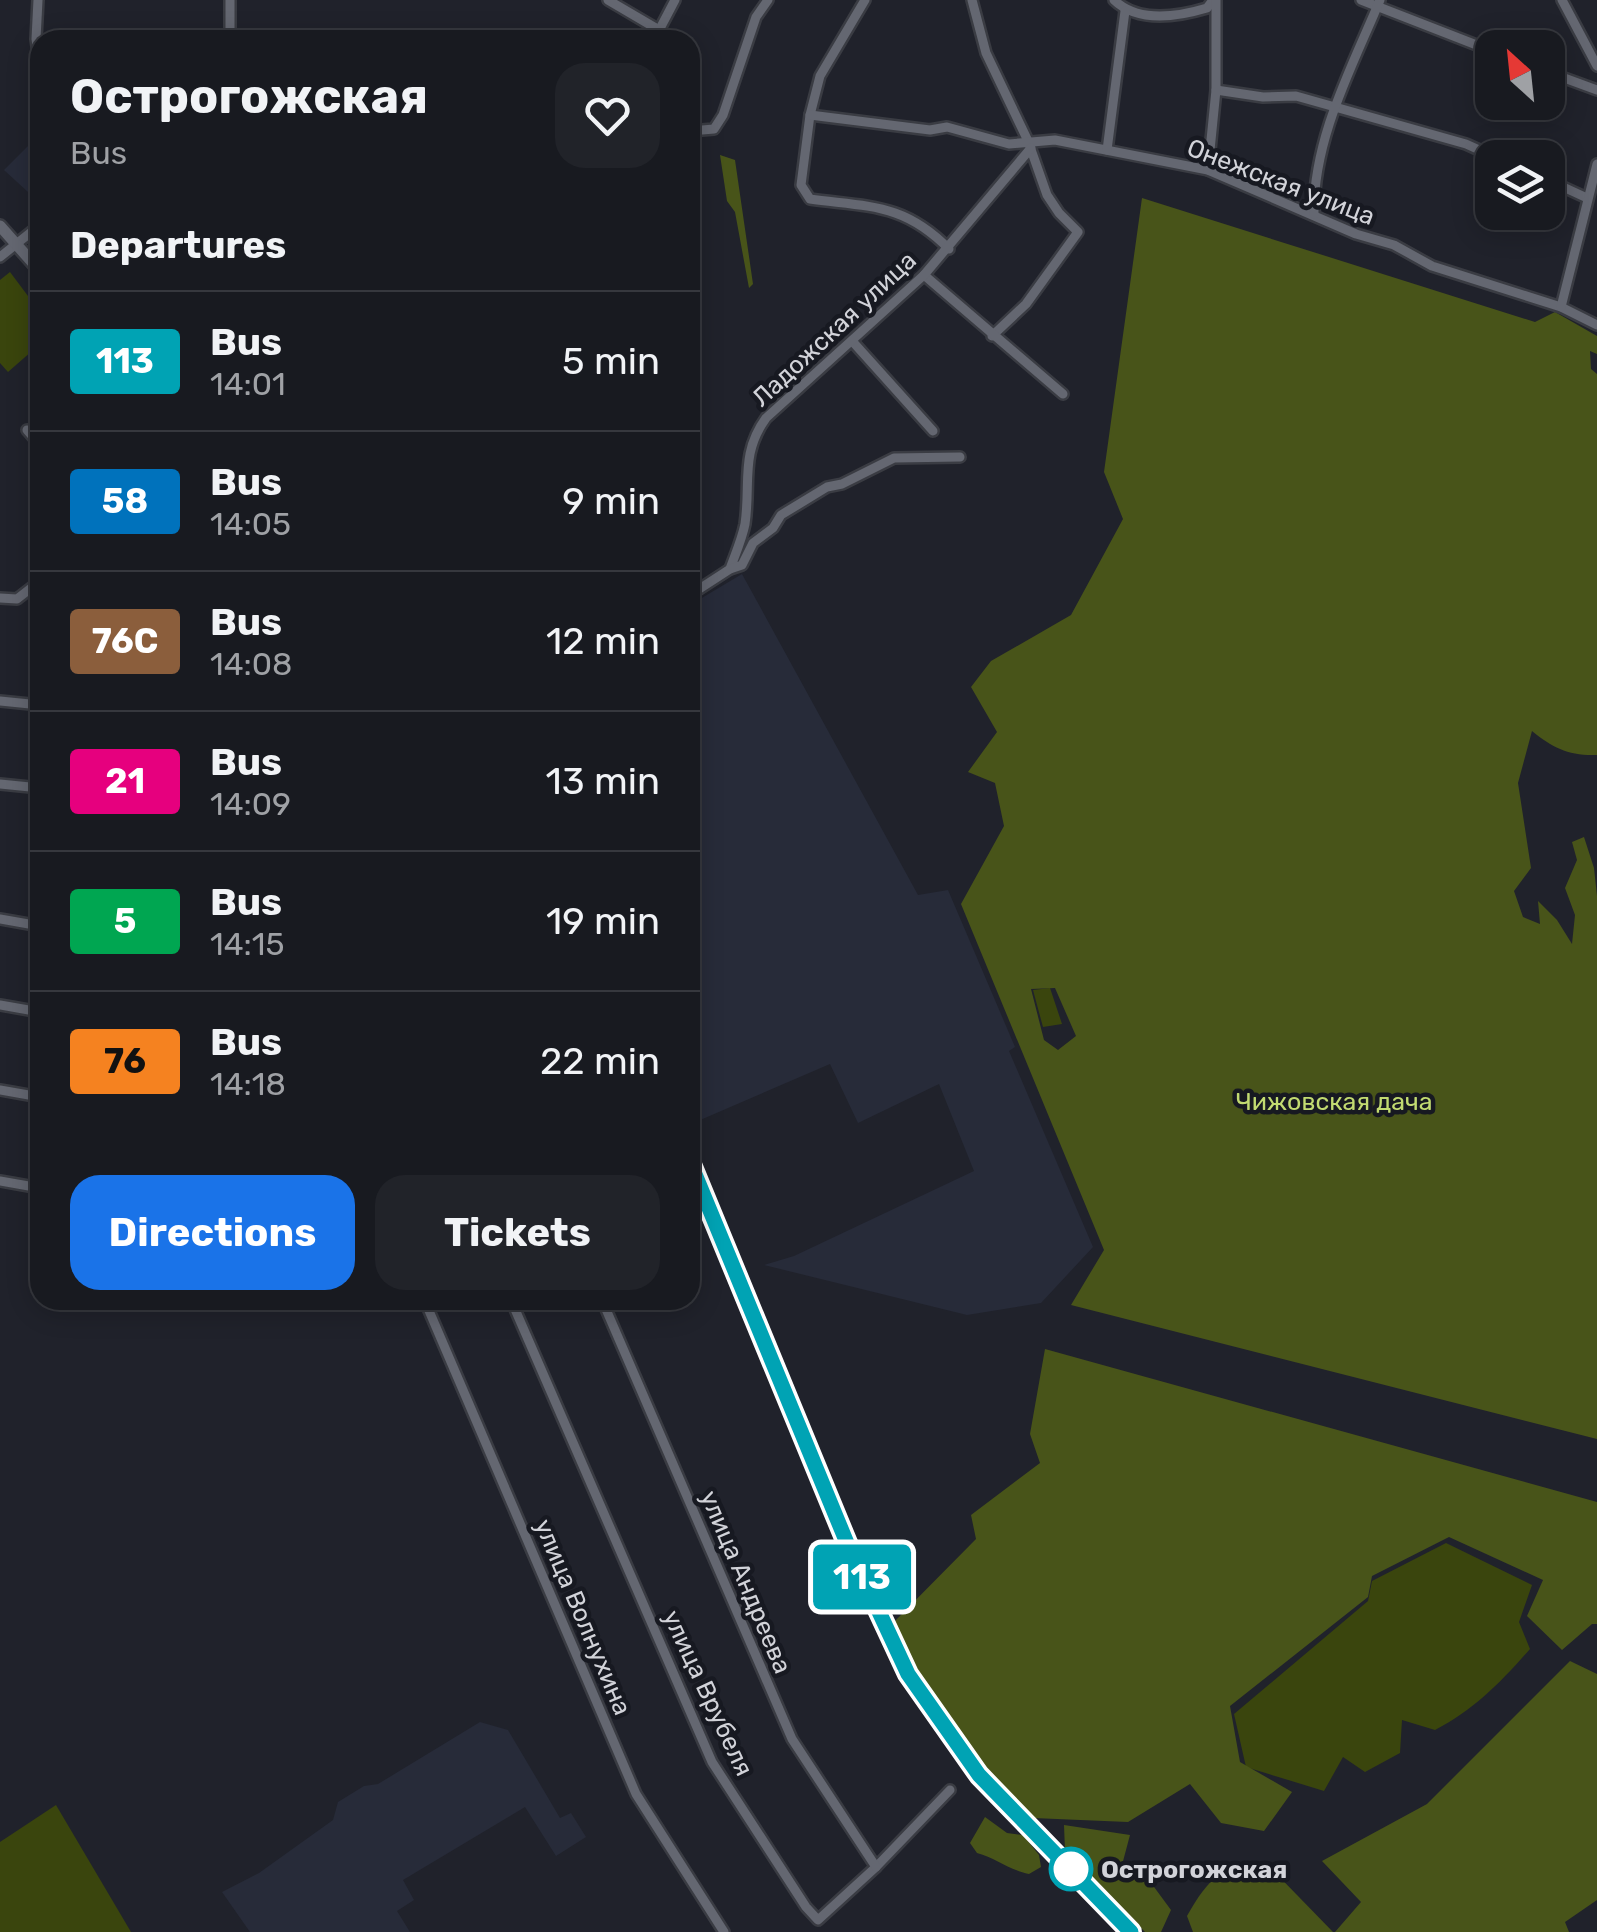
<!DOCTYPE html>
<html lang="en">
<head>
<meta charset="utf-8">
<style>
	:root { --surface:#181a20; --page:#212329; --text:#f1f3f6; --muted:#9fa1a5; --line:#36383e; --accent:#1a73e8 }
	body { margin:0; font-family:Rubik,sans-serif; background:var(--page); color:var(--text); height:100vh; display:flex; flex-direction:column; font-size:38px; white-space:nowrap }
	* { box-sizing:border-box; margin:0 }
	p { font-size:32px; color:var(--muted) }
	.icon { flex:none; width:55px; height:55px; fill:none; stroke:currentColor; stroke-width:2; stroke-linecap:round; stroke-linejoin:round }
	.map { position:relative; flex:1; overflow:hidden }
	.panel { position:absolute; left:30px; top:30px; width:670px; height:1280px; display:flex; flex-direction:column; background:var(--surface); border-radius:30px; box-shadow:0 5px 25px #0003,0 0 0 2px var(--line) }
	.panel>* { flex:none }
	.badge { padding:0 20px; border-radius:8px; font-size:35px; line-height:65px }
	.needle { width:65px; rotate:333deg }
	.fabs { position:absolute; left:1475px; top:30px; display:grid; gap:20px }
	.fabs a { display:grid; place-items:center; width:90px; height:90px; border-radius:20px; background:var(--surface); box-shadow:0 5px 25px #0003,0 0 0 2px var(--line); font-size:50px }
	.map>.badge { position:absolute; translate:-50% -50%; box-shadow:0 0 0 5px #fff }
	h2 { padding:0 40px; font-size:38px; line-height:90px }
	.round { display:grid; place-items:center; flex:none; width:105px; height:105px; border-radius:30px; background:var(--page) }
	.overview { display:flex; align-items:center; justify-content:space-between; height:170px; padding:0 40px }
	h1 { font-size:48px; font-weight:700; line-height:75px }
	.primary-button { display:flex; gap:20px; margin-top:auto; padding:20px 40px }
	.primary-button a { flex:1; height:115px; border-radius:30px; background:var(--accent); color:#fff; font-size:40px; font-weight:700; line-height:115px; text-align:center }
	.primary-button a+a { background:var(--page); color:var(--text) }
	ul { padding:0; list-style:none }
	li { display:flex; align-items:center; gap:30px; height:140px; padding:0 40px; border-top:2px solid var(--line) }
	li div { flex:1 }
	li b { display:block; font-size:38px }
	li em { font-style:normal }
	li .badge { min-width:110px; font-weight:700; text-align:center }
	.map>svg:first-child { display:block }
	.built { fill:#272b39 }
	.green { fill:#3a450d }
	.forest { fill:#485419; fill-rule:evenodd }
	.lines { fill:none; stroke-linecap:round; stroke-linejoin:round }
	.street-casing { stroke:#3a3c43; stroke-width:14 }
	.secondary-casing { stroke:#3a3c43; stroke-width:16 }
	.street { stroke:#646771; stroke-width:9 }
	.secondary { stroke:#646771; stroke-width:11 }
	.line-casing { stroke:#fff; stroke-width:22 }
	.line { stroke:#00a3b4; stroke-width:15 }
	.stop-dot { fill:#fff; stroke:#00a3b4; stroke-width:5 }
	.labels { text-anchor:middle; dominant-baseline:central; stroke-width:9; stroke-linejoin:round; paint-order:stroke }
	.street-label { font-size:25px; fill:#d2d3d9; stroke:#171921 }
	.park-label { font-size:25px; fill:#c2db71; stroke:#171921 }
	.stop-label { font-size:25px; font-weight:bold; fill:#d2d3d9; stroke:#171921; text-anchor:start }
</style>
</head>
<body>
<div class="map">
<svg width="1597" height="1932" viewBox="0 0 1597 1932">
	<rect width="100%" height="100%" fill="#20222b"/>
	<g class="built">
		<path d="M36,138l4,5v60l-36,-33z"/>
		<path d="M742,574l176,321 30,-5 67,157 -6,4 84,196 -52,56 -74,12 -203,-50 30,-9 180,-85 -35,-87 -81,39 -28,-59 -139,60 -1,-2v-517z"/>
		<path d="M480,1722l28,8 52,88 11,-5 15,24 -30,19 -31,-49 -122,73 11,20 -17,11 13,21h-160l-28,-40 37,-19 74,-53 5,-18 26,-16 14,-2z"/>
	</g>
	<g class="green">
		<path d="M10,272l30,40v32l-32,28 -8,-9v-83z"/>
		<path d="M1050,988l12,36 -19,3 -10,-37z"/>
		<path d="M1446,1543l86,42 -13,37 11,27c-29,33 -56,61 -95,81l-33,-10 -2,33 -35,19 -22,-15 -19,34 -78,-24 -12,-53 134,-113 4,-20z"/>
		<path d="M56,1805l75,127h-131v-90z"/>
	</g>
	<g class="forest">
		<path d="M720,155l15,5 18,124 -4,4 -14,-76 -8,-11z"/>
		<path d="M1142,198l393,124 20,-10 42,24v18l-7,-3 1,18 6,5v381c-28,1 -44,-7 -65,-24l-14,52 13,85 -17,23 9,26 17,7 -2,-23 19,19 15,24 3,-29 -10,-27 12,-28 -5,-18 12,-5 10,31 3,28v543l-526,-134 33,-55 -143,-346 43,-78 -9,-43 -27,-11 29,-40 -26,-45 20,-26 80,-46 52,-96 -19,-47zM1055,988l21,48 -18,14 -14,-10 -13,-51z"/>
		<path d="M1045,1349l552,153v122h-5l-30,26 -35,-34 16,-36 -94,-43 -77,39 -4,21 -138,109 10,56 52,30 -28,39 -43,-8 -31,-39 -62,38 -95,-4c-62,-64 -104,-113 -141,-194l84,-85 -5,-24 69,-52 -10,-29z"/>
		<path d="M1570,1661l27,13v226l-32,22 4,10h-234l26,-30 -39,-41 105,-57z"/>
		<path d="M985,1817l22,16 16,2 16,20 2,12 -12,7c-20,-4 -33,-16 -52,-21l-7,-10z"/>
		<path d="M1064,1825l66,10 -8,30 21,7 28,38 -10,22h-16l-80,-81z"/>
		<path d="M1265,1862l68,70h-140l-6,-16c22,-39 33,-48 78,-54z"/>
	</g>
	<g class="lines">
		<g class="street-casing">
			<g id="street">
				<path d="M38,0l-2,39 4,29"/>
				<path d="M608,0l51,30"/>
				<path d="M865,0l-45,76 -10,39 -9,70 9,14c59,8 94,4 139,50"/>
				<path d="M972,0l14,53 42,88 19,54 12,18 19,19 -52,72 -34,32"/>
				<path d="M1114,0c24,23 63,17 93,8l6,-8"/>
				<path d="M1361,0l131,51"/>
				<path d="M1562,0l35,66"/>
				<path d="M230,40v-40"/>
				<path d="M654,40l21,-40"/>
				<path d="M1548,72l49,18"/>
				<path d="M1216,90l47,7 33,-1 170,48 31,14"/>
				<path d="M810,115l120,15 17,-3 62,17 46,-4 153,30 148,64 38,11 38,21 129,41 36,18"/>
				<path d="M690,131l24,-2 9,-14 33,-98 12,-17"/>
				<path d="M1107,150l18,-139"/>
				<path d="M1208,170l8,-80v-90"/>
				<path d="M1548,180l39,18"/>
				<path d="M1314,214c-1,-75 38,-147 66,-214"/>
				<path d="M0,257l40,-32"/>
				<path d="M924,275l139,119"/>
				<path d="M1561,307l36,-143"/>
				<path d="M853,342l80,89"/>
				<path d="M27,430l13,15"/>
				<path d="M730,569c5,-14 12,-30 15,-45 6,-41 -5,-70 21,-106l158,-143 107,-127"/>
				<path d="M690,595l40,-26 12,-4 11,-22 20,-15 8,-13 46,-28 15,-3 52,-26 66,-1"/>
				<path d="M0,598l17,1 23,-18"/>
				<path d="M0,701l40,4"/>
				<path d="M0,784l40,4"/>
				<path d="M0,919l40,7"/>
				<path d="M0,1005l40,7"/>
				<path d="M0,1090l40,7"/>
				<path d="M0,1181l40,7"/>
				<path d="M442,1300l-15,6 209,488 88,138"/>
				<path d="M511,1300l201,462 94,145 12,13 58,-53 74,-77"/>
				<path d="M602,1300l190,439 84,128"/>
				<path d="M52,1303l1,-3"/>
			</g>
		</g>
		<g class="secondary-casing">
			<g id="secondary">
				<path d="M0,226l40,45"/>
				<path d="M690,1162l157,381 61,131 71,101 152,157"/>
			</g>
		</g>
		<use href="#street" class="street"/>
		<use href="#secondary" class="secondary"/>
	</g>
	<g class="lines">
		<g class="line-casing">
			<path id="line" d="M690,1162l157,381 61,131 71,101 152,157"/>
		</g>
		<use href="#line" class="line"/>
	</g>
	<circle class="stop-dot" cx="1071" cy="1869" r="20"/>
	<g class="labels">
		<g class="street-label">
			<text transform="translate(1281 182) rotate(21)">Онежская улица</text>
			<text transform="translate(834 329) rotate(-43)">Ладожская улица</text>
			<text transform="translate(746 1582) rotate(67)">улица Андреева</text>
			<text transform="translate(583 1617) rotate(67)">улица Волнухина</text>
			<text transform="translate(708 1693) rotate(65)">улица Врубеля</text>
		</g>
		<g class="park-label">
			<text x="1334" y="1101">Чижовская дача</text>
		</g>
		<g class="stop-label">
			<text x="1101" y="1869">Острогожская</text>
		</g>
	</g>
</svg>
<div class="fabs">
<a><svg class="needle" viewBox="-14 -14 28 28"><path d="M0-13l5 13h-10z" fill="#e53935"/><path d="M0 13l5-13h-10z" fill="#9fa1a5"/></svg></a>
<a><svg class="icon" aria-label="layers" viewBox="0 0 24 24"><path d="M12 4l9 5-9 5-9-5zM3 14l9 5 9-5"/></svg></a>
</div>
<b class="badge" style="left:862px;top:1577px;background:#00a3b4;color:#fff">113</b>
<section class="panel">
<div class="overview"><div><h1>Острогожская</h1><p>Bus</p></div><a class="round"><svg class="icon" aria-label="heart" viewBox="0 0 24 24"><path d="M12 20l-8-8c-3-5 5-10 8-4 3-6 11-1 8 4z"/></svg></a></div>
<h2>Departures</h2>
<ul>
<li><span class="badge" style="background:#00a3b4;color:#fff">113</span><div><b>Bus</b><p>14:01</p></div><em>5 min</em></li>
<li><span class="badge" style="background:#0072bc;color:#fff">58</span><div><b>Bus</b><p>14:05</p></div><em>9 min</em></li>
<li><span class="badge" style="background:#8b5e3c;color:#fff">76С</span><div><b>Bus</b><p>14:08</p></div><em>12 min</em></li>
<li><span class="badge" style="background:#e6007e;color:#fff">21</span><div><b>Bus</b><p>14:09</p></div><em>13 min</em></li>
<li><span class="badge" style="background:#00a651;color:#fff">5</span><div><b>Bus</b><p>14:15</p></div><em>19 min</em></li>
<li><span class="badge" style="background:#f58220;color:#111">76</span><div><b>Bus</b><p>14:18</p></div><em>22 min</em></li>
</ul>
<div class="primary-button"><a>Directions</a><a>Tickets</a></div>
</section>
</div>
</body>
</html>
